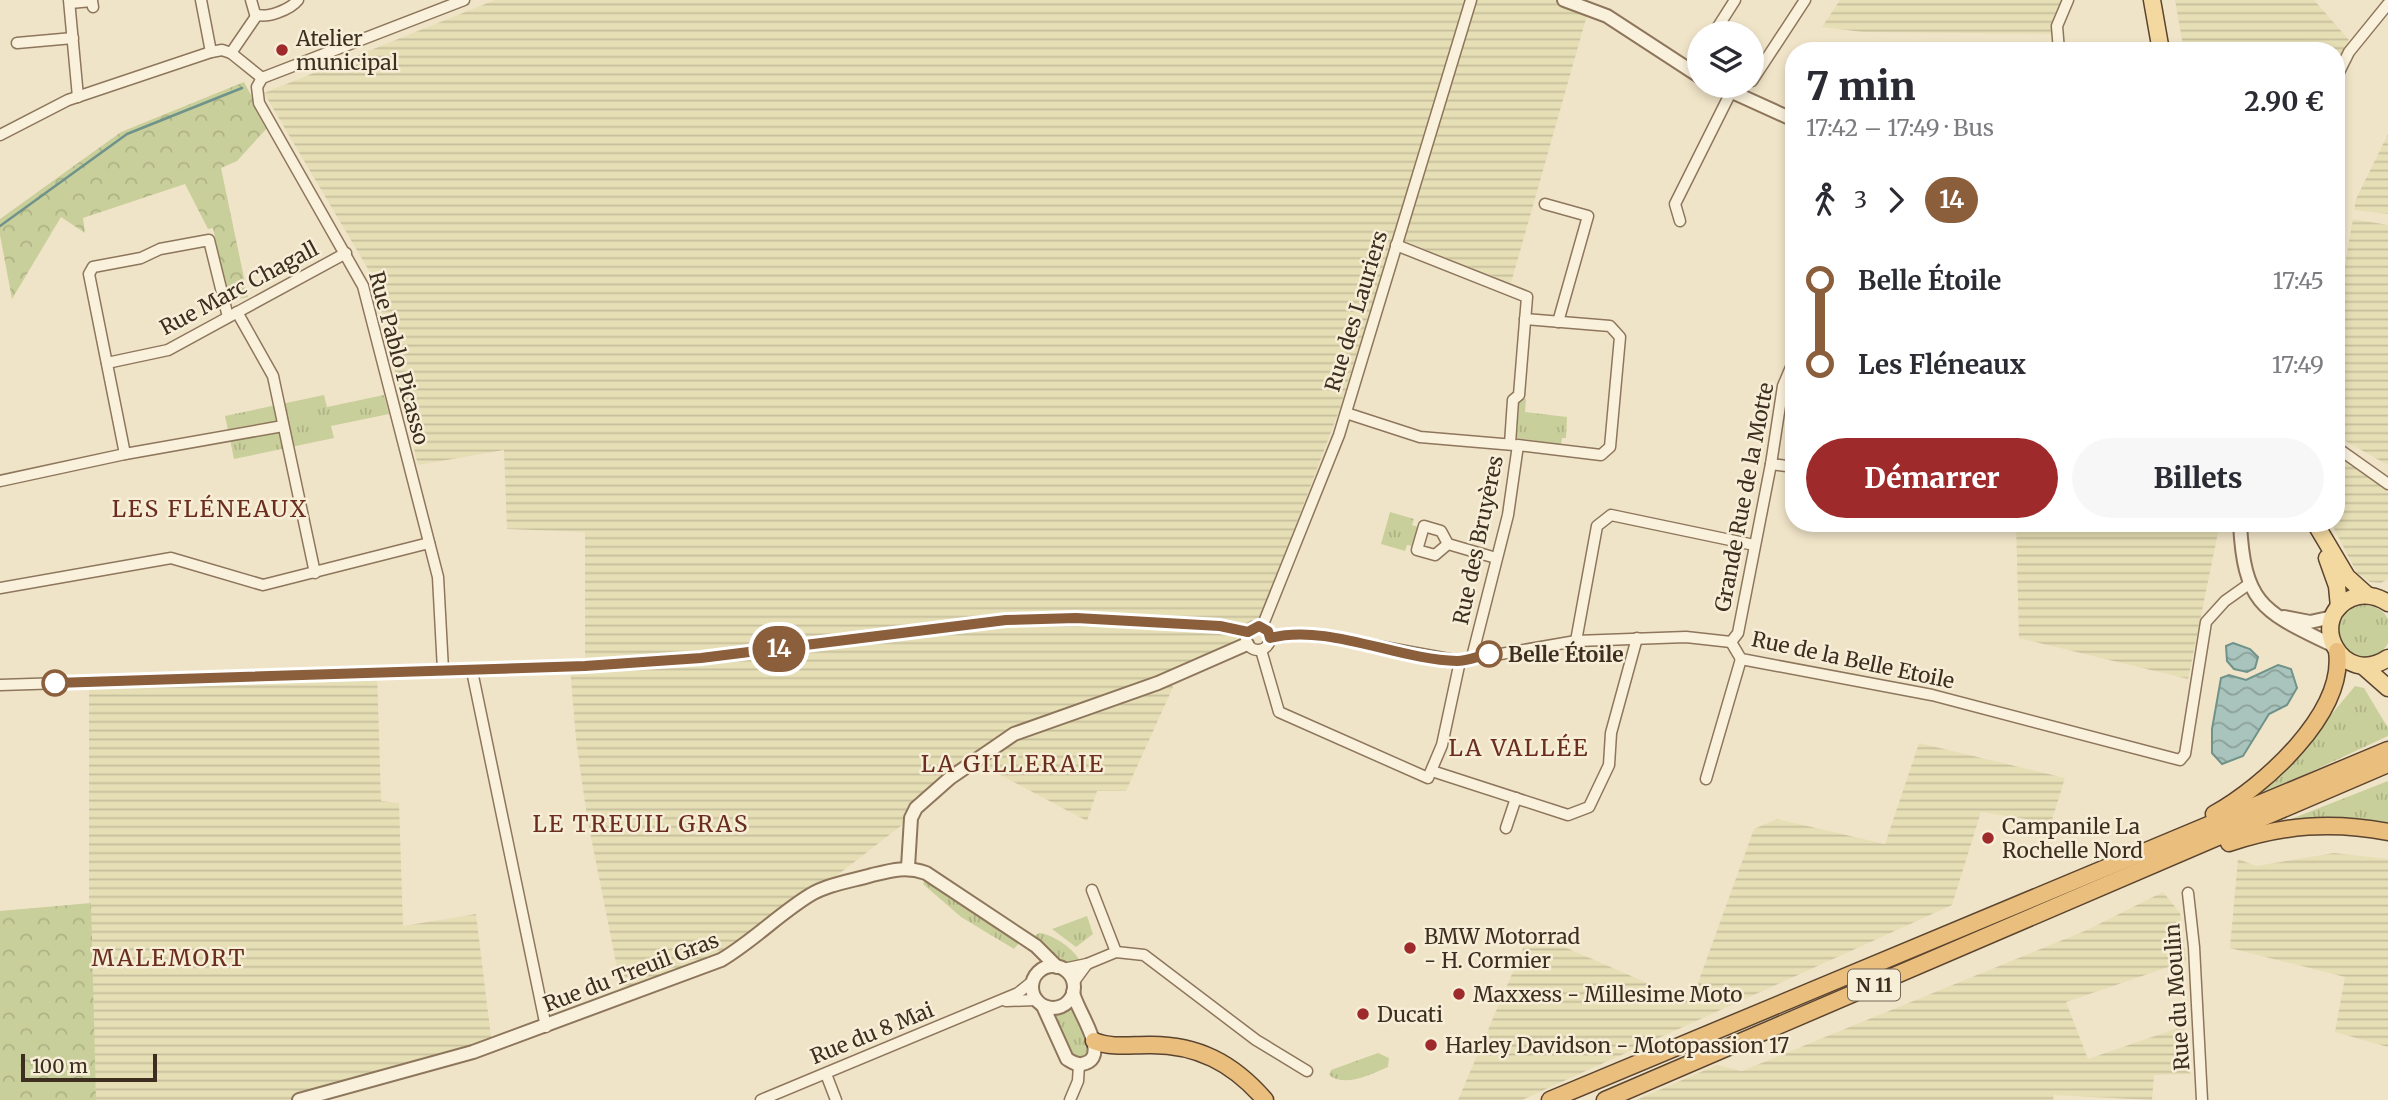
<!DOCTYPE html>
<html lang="fr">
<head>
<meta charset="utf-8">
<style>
	:root { --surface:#fff; --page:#f7f7f7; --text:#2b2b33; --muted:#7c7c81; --accent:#9e2a2b }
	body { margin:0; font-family:Merriweather,serif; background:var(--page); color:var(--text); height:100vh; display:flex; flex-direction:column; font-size:26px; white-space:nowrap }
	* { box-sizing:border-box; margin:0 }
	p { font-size:23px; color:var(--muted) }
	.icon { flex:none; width:38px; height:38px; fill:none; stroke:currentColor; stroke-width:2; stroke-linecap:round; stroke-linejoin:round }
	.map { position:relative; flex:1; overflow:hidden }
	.details { position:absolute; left:1785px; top:42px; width:560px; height:490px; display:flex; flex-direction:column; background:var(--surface); border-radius:28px; box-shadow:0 4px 10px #0003 }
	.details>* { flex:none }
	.badge { padding:0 14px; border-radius:23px; font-size:24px; line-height:46px }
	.buttons { position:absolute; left:1687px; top:21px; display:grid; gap:14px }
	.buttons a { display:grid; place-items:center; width:77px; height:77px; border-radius:50%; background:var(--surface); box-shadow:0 4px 10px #0003; font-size:35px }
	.scale { position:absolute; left:21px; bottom:18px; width:136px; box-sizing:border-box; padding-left:7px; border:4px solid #3d2e20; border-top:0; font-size:19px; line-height:24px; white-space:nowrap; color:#3d2e20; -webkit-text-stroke:5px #f7eed8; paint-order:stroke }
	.map>.badge { position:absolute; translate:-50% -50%; box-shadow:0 0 0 4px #fff }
	.legs { display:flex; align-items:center; gap:10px; height:77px; padding:0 21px; font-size:23px }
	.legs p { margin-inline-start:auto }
	.summary { display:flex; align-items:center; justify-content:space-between; height:119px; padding:0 21px }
	h1 { font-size:38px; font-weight:800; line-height:52px }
	.button { display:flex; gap:14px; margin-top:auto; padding:14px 21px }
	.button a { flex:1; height:80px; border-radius:42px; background:var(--accent); color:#fff; font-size:28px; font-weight:800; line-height:80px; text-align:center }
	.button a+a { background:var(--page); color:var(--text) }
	ul { padding:0 21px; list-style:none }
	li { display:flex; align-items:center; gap:24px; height:84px; font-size:26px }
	li i { display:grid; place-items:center; width:10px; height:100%; margin:0 9px; background:currentColor }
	li i::after { content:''; width:18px; height:18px; margin:-9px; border:5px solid; border-radius:50%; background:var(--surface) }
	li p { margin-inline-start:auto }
	li:first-child i { background:linear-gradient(#0000 50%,currentColor 0) }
	li:last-child i { background:linear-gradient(currentColor 50%,#0000 0) }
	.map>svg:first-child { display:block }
	.farmland { fill:url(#farmland-rules) }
	.grass { fill:url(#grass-tufts) }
	.forest { fill:url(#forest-crowns) }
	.water { fill:url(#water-waves); stroke:#6f938a; stroke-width:2 }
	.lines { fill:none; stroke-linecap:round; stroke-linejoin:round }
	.stream { stroke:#6f938a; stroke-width:2.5 }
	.minor-casing { stroke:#8d765c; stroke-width:13 }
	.tertiary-casing { stroke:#8d765c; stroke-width:16 }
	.primary-casing { stroke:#5b4430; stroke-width:19 }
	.trunk-casing { stroke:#5b4430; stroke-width:19 }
	.minor { stroke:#faf1dc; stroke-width:10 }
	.tertiary { stroke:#faf1dc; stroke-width:12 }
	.primary { stroke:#f3d9a0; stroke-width:16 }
	.trunk { stroke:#eabe7c; stroke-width:16 }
	.line-1-casing { stroke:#fff; stroke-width:16 }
	.line-1 { stroke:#8b5e3c; stroke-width:10 }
	.poi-dot { fill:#9e2a2b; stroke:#f7eed8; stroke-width:2.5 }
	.stop-1-dot { fill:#fff; stroke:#8b5e3c; stroke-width:3.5 }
	.labels { text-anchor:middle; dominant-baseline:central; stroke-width:5; stroke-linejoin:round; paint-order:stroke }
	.shield { fill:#f7eed8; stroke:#756857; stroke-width:2 }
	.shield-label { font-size:19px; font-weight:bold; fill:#3d2e20 }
	.poi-label { font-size:21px; fill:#3d2e20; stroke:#f7eed8; text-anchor:start }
	.street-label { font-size:21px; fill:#3d2e20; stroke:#f7eed8 }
	.stop-label { font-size:21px; font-weight:bold; fill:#3d2e20; stroke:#f7eed8; text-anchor:start }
	.neighbourhood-label { font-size:23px; letter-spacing:2px; fill:#6b2e1e; stroke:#f7eed8 }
</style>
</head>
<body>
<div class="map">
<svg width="2388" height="1100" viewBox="0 0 2388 1100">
	<defs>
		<pattern id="farmland-rules" width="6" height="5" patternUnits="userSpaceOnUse" patternTransform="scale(1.75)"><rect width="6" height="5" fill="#e6deb5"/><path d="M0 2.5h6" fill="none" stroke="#c6bf9b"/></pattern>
		<pattern id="grass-tufts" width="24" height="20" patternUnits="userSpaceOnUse" patternTransform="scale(1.75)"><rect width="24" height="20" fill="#c9cf9b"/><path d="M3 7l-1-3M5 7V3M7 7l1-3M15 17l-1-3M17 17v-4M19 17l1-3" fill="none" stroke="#aeb285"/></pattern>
		<pattern id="forest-crowns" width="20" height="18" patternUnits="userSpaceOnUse" patternTransform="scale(1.75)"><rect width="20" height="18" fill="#c9cf9b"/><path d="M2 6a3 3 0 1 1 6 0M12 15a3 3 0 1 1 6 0" fill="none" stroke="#aeb285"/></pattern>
		<pattern id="water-waves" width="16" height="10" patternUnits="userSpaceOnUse" patternTransform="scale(1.75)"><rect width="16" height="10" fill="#a9c4bc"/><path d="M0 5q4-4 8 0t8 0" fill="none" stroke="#8ba098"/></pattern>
	</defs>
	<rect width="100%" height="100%" fill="#f0e4c8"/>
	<g class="farmland">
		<path d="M495,0h1069l25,8 -78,275 -118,-46 -54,174 -77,203 -28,27 -65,38 4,8 -47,104h-29l-10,30 -113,-60 -63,57 -161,125 -127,55 -36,-181 -11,-78 -6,-72 15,-2v-133l-78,-3 -3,-79 -86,15 -47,-191 -107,-181z"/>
		<path d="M1840,0h226l-13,34 -190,-2 -41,-5z"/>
		<path d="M2175,0h139l35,40 -13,30v-19h-152z"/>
		<path d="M2388,134v80l-34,-4 2,-11z"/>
		<path d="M2353,219l35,6v240l-52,-29v-161l7,1z"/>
		<path d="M2336,450l52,37v92l-7,4 -11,-1 -13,-9 -26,-50h5z"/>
		<path d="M2016,523h204l-32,156 -169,-41z"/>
		<path d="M377,671l4,130 18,2 4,123 73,-12 16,131 -193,55h-203l-7,-199v-219z"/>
		<path d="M1919,743l146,35 -14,45 -70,-11 -29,93 -430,195h-64l72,-168 161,70 63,-173 23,-10 108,25z"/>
		<path d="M2334,853l54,6v188l-53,-15 10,-55 -115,-29 8,-89 18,7z"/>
		<path d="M2163,892l17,21 6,48 -120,41 22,57 96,-33 6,48 -36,1 -2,25 -98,-5 -1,5h-417l81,-35 25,6 345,-141z"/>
	</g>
	<g class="grass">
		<path d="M324,395l3,12 57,-12 5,19 -58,12 3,12 -100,21 -9,-43z"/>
		<path d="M1523,398l3,1 -1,13 42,5 -1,21h-4l-1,7 -44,-7 2,-37z"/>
		<path d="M1390,512l24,7 -2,6 6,2 -5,19 -6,-1 -2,6 -24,-7z"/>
		<circle cx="2365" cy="631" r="26"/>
		<path d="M2355,686l9,2 24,40v8l-140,65 48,-44z"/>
		<path d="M2388,781v45l-107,-3z"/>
		<path d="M925,880l87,55 8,7 -6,7 -53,-32 -38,-33z"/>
		<path d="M1087,916l6,18 -17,13 -24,-18z"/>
		<path d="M1039,933c14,1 36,17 41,28 -23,6 -31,-8 -47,-24z"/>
		<path d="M1072,1004l17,39 -3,12 -7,3 -10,-5 -18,-41 13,-2z"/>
		<path d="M1378,1053l11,5 -1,9c-17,7 -43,21 -59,8l2,-5z"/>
	</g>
	<g class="forest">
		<path d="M244,82l24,45 -31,34 -16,7 27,129 -20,4 -15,-73 -5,1 -23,-45 -102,34 2,15 -24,-16 -49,82 -12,-64v-16l121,-87z"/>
		<path d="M91,903l5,197h-96v-189z"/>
	</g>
	<g class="water">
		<path d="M2233,643l17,6 8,8 -3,11 -8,4 -13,-3 -7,-8 -1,-15z"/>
		<path d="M2278,665l13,4 6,19 -10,17 -18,9 -26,42 -21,8 -10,-11v-24l9,-51 8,-3 17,5z"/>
	</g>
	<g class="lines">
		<path class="stream" d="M0,226l127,-92 115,-46"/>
		<g class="minor-casing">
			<g id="minor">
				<path d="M69,0l9,97"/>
				<path d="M201,0l10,52"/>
				<path d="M251,0l4,14c11,5 35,-4 43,-14"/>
				<path d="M70,3l22,-2 1,6"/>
				<path d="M1714,33l21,-33"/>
				<path d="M17,43l56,-5"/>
				<path d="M2059,51l-2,-25 11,-26"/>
				<path d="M231,53l31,25"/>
				<path d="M1690,71l9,-15"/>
				<path d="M262,78l-5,9 2,16 104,183 75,291 5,93"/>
				<path d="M262,78l202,-78"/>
				<path d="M2336,78l13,-26 39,-48"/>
				<path d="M1752,81l53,-81"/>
				<path d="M0,135l68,-35 143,-48 11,-2 9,3 26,-38"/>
				<path d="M1545,204l43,12 -30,106"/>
				<path d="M1680,221l-5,-17 56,-112"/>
				<path d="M1396,245l131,52 -8,98 -6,5 -3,44"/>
				<path d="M237,312l36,64 42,197"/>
				<path d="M107,363l61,-13 178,-97"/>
				<path d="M1346,413l74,24 94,8"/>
				<path d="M2336,447l52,37"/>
				<path d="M125,454l158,-28"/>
				<path d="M1771,464l23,3"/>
				<path d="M0,481l125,-27 -36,-180 4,-7 48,-9 19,-9 49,-9 19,77"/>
				<path d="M1448,544l-13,11 -18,-5 7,-24 17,5 7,13 48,14"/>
				<path d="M0,588l171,-30 92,27 166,-42"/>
				<circle cx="1258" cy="638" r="12"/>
				<path d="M1262,627l77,-192 132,-435"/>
				<path d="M1270,638l29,-3 35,3 126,23 116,-20 110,-4 45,5"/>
				<path d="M1576,641l21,-115 14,-11 143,30"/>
				<path d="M1731,642l10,17 191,36 248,65 5,-6 21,-132 19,-21 24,-17"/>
				<path d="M1731,642l7,-9 33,-169 12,-78 11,-26"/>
				<path d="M1261,650l18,62 149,66 14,-33 18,-84"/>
				<path d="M1472,657l36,-142 10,-70 83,10 9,-8 10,-110 -10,-11 -85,-7"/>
				<path d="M472,671l74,356"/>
				<path d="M0,685l585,-19 116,-8 305,-38 70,-2 144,8 28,6"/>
				<path d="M1432,771l136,44 21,-8 20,-42 2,-32 26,-95"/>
				<path d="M1706,779l35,-120"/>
				<path d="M1506,828l10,-30"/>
				<path d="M1092,890l24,62"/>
				<path d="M2188,893l6,54 8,153"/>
				<path d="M1063,969l24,-5 29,-12 28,3 112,85 51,31"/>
				<path d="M1073,983l14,-19"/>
				<path d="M1006,1001l30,-1"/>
				<path d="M826,1074l10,26"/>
				<path d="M761,1100l257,-107 15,-12"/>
				<path d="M1070,1100l8,-19 1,-17"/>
			</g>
		</g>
		<g class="tertiary-casing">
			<g id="tertiary">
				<path d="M1564,0l43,16 92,60"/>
				<path d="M1719,86l75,34"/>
				<path d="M2240,523c4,84 25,89 94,123"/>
				<path d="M2284,617l26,5 23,-5"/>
				<path d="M908,867l3,-49 5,-10 34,-30 64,-44 144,-51 89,-39"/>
				<circle cx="1053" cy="987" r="21"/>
				<path d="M1043,1006l24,53c5,3 9,6 15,5 32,-6 -7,-55 -9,-72"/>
				<path d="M299,1100l174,-48 248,-92c32,-19 58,-46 89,-65 18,-11 42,-14 62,-20 20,-5 34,-9 54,-2l110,73 21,21"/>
			</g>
		</g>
		<g class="primary-casing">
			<g id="primary">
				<path d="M2152,0l9,51"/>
				<path d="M2315,523l32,54 20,18"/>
				<path d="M2327,558l10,28 2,21"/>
				<path d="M2388,603c-11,-7 -23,-10 -36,-5 -47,20 -10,91 36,60"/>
				<path d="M2363,666l25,22"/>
			</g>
		</g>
		<g class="trunk-casing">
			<g id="trunk">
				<path d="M2214,814c49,-27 132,-101 123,-163"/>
				<path d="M2229,843c54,-18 103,-22 159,-11"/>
				<path d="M1094,1041c17,7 36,4 54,4 49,-1 85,18 117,55"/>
				<path d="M1550,1100l838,-350"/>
				<path d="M1605,1100l783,-336"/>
			</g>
		</g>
		<use href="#minor" class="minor"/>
		<use href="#tertiary" class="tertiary"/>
		<use href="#primary" class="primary"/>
		<use href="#trunk" class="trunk"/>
	</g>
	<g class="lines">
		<g class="line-1-casing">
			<path id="line-1" d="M55,683l530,-17 116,-8 305,-38 70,-2 144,8 28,6 11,-6 9,5 2,7c58,-15 128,22 187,23 10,0 22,-5 32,-7"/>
		</g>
		<use href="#line-1" class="line-1"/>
	</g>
	<g class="poi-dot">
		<circle cx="282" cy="50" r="7"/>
		<circle cx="1988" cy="838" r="7"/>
		<circle cx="1410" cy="948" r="7"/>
		<circle cx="1459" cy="994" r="7"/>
		<circle cx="1363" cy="1014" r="7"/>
		<circle cx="1431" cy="1045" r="7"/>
	</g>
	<g class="stop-1-dot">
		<circle cx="1489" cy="654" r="12"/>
		<circle cx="55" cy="683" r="12"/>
	</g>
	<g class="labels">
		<rect class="shield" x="1848" y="969.5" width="52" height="31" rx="5"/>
		<g class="shield-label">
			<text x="1874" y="985">N 11</text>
		</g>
		<g class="poi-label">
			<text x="296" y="38">Atelier<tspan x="296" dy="24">municipal</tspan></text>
			<text x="2002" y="826">Campanile La<tspan x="2002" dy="24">Rochelle Nord</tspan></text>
			<text x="1424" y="936">BMW Motorrad<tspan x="1424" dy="24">- H. Cormier</tspan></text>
			<text x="1473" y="994">Maxxess - Millesime Moto</text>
			<text x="1377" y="1014">Ducati</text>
			<text x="1445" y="1045">Harley Davidson - Motopassion 17</text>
		</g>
		<g class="street-label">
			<text transform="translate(239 288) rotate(-28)">Rue Marc Chagall</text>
			<text transform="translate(1356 311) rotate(-73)">Rue des Lauriers</text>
			<text transform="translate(399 358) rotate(75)">Rue Pablo Picasso</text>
			<text transform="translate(1744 497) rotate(-79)">Grande Rue de la Motte</text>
			<text transform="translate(1478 540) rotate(-78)">Rue des Bruyères</text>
			<text transform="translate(1853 660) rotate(12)">Rue de la Belle Etoile</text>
			<text transform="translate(631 972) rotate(-21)">Rue du Treuil Gras</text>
			<text transform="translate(2177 997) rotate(-94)">Rue du Moulin</text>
			<text transform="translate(872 1033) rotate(-22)">Rue du 8 Mai</text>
		</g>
		<g class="stop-label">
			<text x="1508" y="654">Belle Étoile</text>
		</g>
		<g class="neighbourhood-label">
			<text x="210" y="508">LES FLÉNEAUX</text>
			<text x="1519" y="747">LA VALLÉE</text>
			<text x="1013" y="763">LA GILLERAIE</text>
			<text x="641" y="823">LE TREUIL GRAS</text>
			<text x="169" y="957">MALEMORT</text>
		</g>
	</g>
</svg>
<div class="buttons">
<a><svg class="icon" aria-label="layers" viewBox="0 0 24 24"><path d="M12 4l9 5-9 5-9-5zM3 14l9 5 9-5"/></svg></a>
</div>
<div class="scale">100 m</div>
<b class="badge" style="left:779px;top:649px;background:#8b5e3c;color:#fff">14</b>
<section class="details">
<div class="summary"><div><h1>7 min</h1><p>17:42 – 17:49 · Bus</p></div><b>2.90 €</b></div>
<div class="legs"><svg class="icon" aria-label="walk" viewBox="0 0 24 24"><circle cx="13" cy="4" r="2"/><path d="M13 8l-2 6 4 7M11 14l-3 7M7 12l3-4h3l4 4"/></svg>3<svg class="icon" aria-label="forward" viewBox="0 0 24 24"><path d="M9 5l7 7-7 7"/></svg><b class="badge" style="background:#8b5e3c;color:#fff">14</b></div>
<ul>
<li><i style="color:#8b5e3c"></i><b>Belle Étoile</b><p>17:45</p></li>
<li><i style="color:#8b5e3c"></i><b>Les Fléneaux</b><p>17:49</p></li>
</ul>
<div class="button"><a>Démarrer</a><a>Billets</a></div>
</section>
</div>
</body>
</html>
